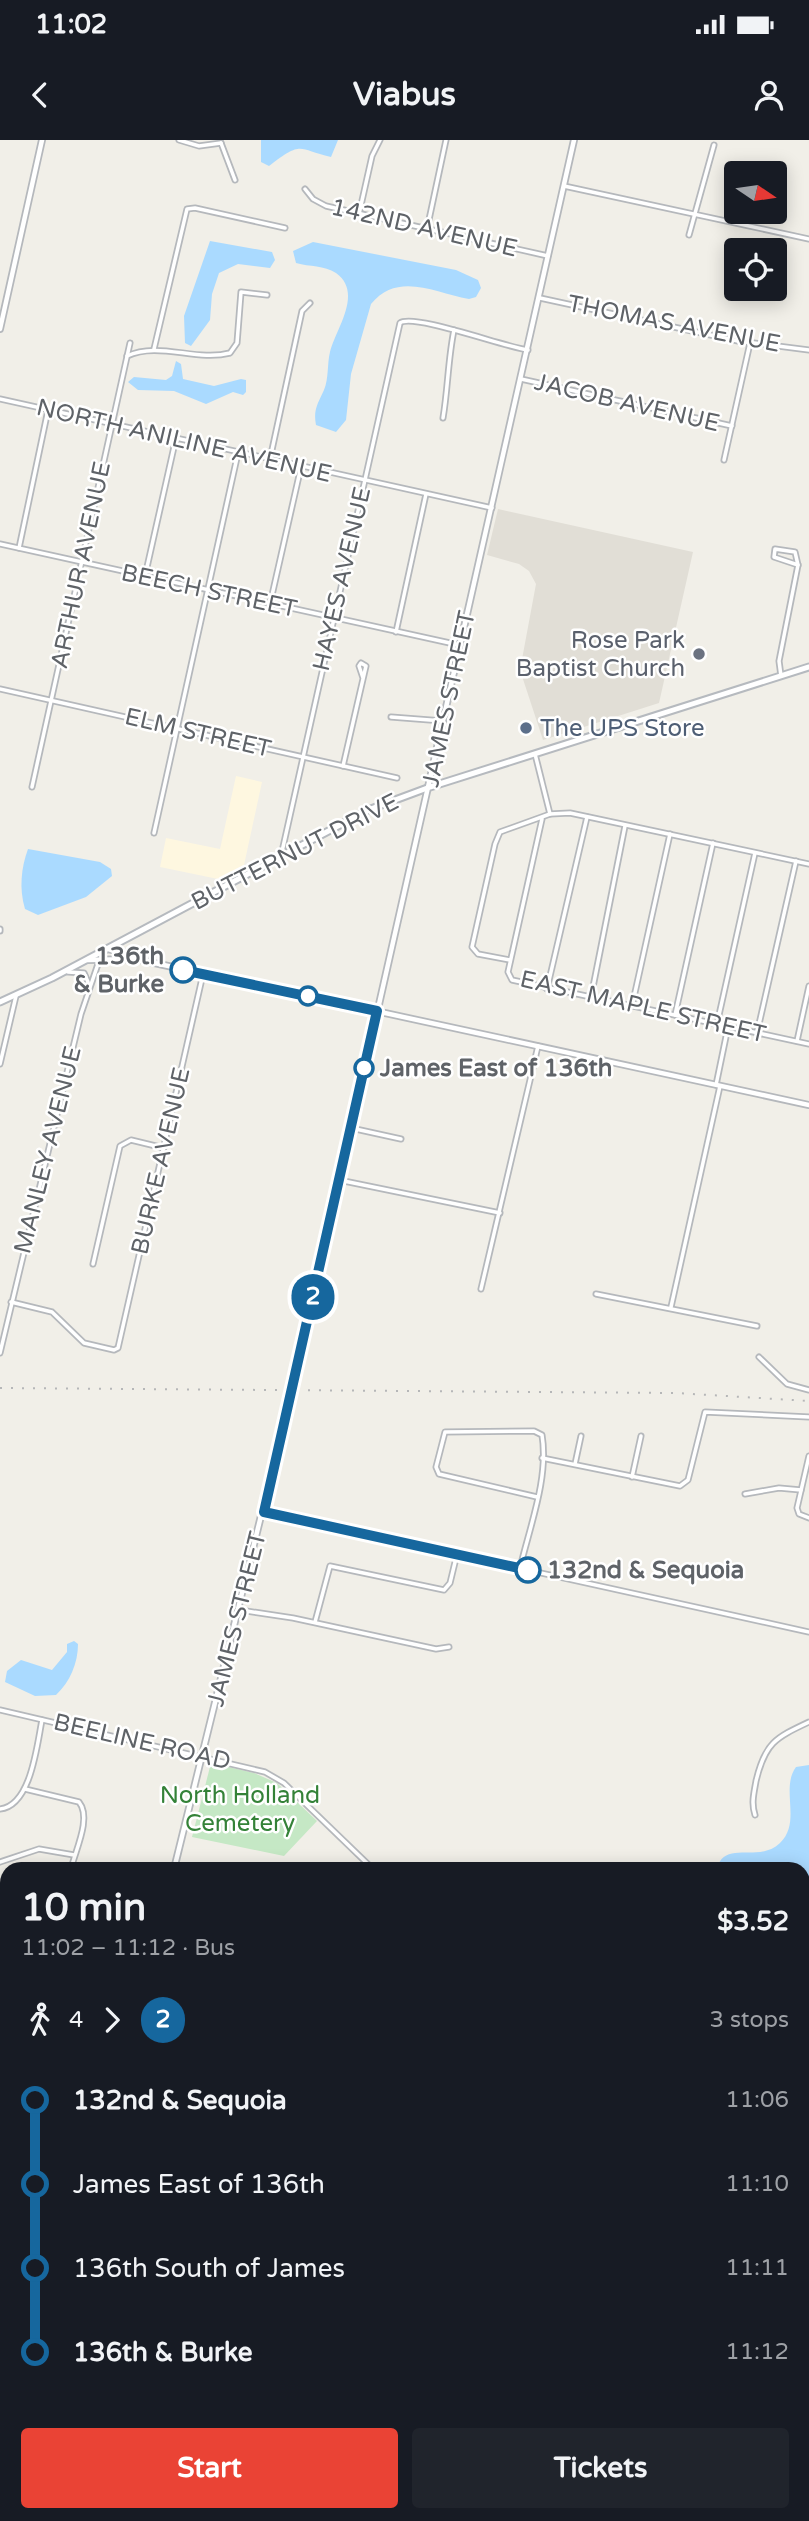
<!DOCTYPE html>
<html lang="en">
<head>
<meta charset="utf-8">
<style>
	:root { --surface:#171b24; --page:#20242c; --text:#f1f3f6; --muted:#9ea1a6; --accent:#ea4335 }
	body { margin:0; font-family:"Varela Round",sans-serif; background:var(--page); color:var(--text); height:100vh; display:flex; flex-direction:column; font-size:26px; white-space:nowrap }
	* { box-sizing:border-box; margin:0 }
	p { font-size:23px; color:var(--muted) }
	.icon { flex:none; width:38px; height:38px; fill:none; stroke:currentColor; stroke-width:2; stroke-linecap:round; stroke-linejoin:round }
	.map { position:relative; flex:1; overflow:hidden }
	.drawer { position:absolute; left:0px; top:1722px; width:810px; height:660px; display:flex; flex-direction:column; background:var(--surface); border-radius:21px 21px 0 0; box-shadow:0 4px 18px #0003 }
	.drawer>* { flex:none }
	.badge { padding:0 14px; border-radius:23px; font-size:24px; line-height:46px }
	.needle { width:46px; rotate:103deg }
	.tools { position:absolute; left:724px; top:21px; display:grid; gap:14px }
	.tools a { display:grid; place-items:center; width:63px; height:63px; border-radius:7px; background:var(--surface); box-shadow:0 4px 18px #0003; font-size:35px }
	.map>.badge { position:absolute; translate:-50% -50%; box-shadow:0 0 0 4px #fff }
	.legs { display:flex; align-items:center; gap:10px; height:77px; padding:0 21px; font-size:23px }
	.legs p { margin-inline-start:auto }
	.summary { display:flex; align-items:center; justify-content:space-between; height:119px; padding:0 21px }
	h1 { font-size:38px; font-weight:700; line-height:52px }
	.button { display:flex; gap:14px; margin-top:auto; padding:14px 21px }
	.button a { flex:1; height:80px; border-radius:7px; background:var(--accent); color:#fff; font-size:28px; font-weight:700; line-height:80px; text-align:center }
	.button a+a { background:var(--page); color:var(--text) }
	ul { padding:0 21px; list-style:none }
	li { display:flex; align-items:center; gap:24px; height:84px; font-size:26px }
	li i { display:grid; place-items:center; width:10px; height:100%; margin:0 9px; background:currentColor }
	li i::after { content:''; width:18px; height:18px; margin:-9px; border:5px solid; border-radius:50%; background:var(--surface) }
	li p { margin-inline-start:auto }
	li:first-child i { background:linear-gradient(#0000 50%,currentColor 0) }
	li:last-child i { background:linear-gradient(currentColor 50%,#0000 0) }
	.status { display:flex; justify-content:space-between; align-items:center; height:49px; padding:0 35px; background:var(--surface); direction:ltr }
	.status svg { height:19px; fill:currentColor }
	header { display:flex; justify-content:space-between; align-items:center; height:91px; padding:0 21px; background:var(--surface); font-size:32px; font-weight:700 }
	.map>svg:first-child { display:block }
	.commercial { fill:#fef7e0 }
	.education { fill:#e1ded6 }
	.green { fill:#c5e8c5 }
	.water { fill:#aadaff }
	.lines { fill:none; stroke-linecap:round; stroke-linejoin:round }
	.stream { stroke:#aadaff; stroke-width:2 }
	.minor-casing { stroke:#b5b8bc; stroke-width:7 }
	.tertiary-casing { stroke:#b5b8bc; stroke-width:8 }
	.secondary-casing { stroke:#b6babf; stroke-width:9 }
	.trunk-casing { stroke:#f9ab00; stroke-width:10 }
	.minor { stroke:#fff; stroke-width:3.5 }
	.tertiary { stroke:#fff; stroke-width:4.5 }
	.secondary { stroke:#fff; stroke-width:5 }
	.trunk { stroke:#feeaa1; stroke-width:6 }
	.rail { stroke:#b6b7b8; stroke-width:2; stroke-dasharray:2 9; stroke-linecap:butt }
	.line-1-casing { stroke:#fff; stroke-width:16 }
	.line-1 { stroke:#16679e; stroke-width:10 }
	.worship-dot { fill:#6b7280; stroke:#fff; stroke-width:2.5 }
	.service-dot { fill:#5c6f8a; stroke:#fff; stroke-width:2.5 }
	.stop-1-dot { fill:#fff; stroke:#16679e; stroke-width:3.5 }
	.labels { text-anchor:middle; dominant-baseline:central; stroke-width:5; stroke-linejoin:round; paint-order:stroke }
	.street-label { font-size:24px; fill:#5f6368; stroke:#fff }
	.worship-label { font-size:24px; fill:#5b616d; stroke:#fff; text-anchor:end }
	.service-label { font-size:24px; fill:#4e5e75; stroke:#fff; text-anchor:start }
	.stop-label { font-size:24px; font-weight:bold; fill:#5f6368; stroke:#fff; text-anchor:start }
	.park-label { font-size:24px; fill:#348238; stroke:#fff }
</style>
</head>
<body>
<div class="status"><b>11:02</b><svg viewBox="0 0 49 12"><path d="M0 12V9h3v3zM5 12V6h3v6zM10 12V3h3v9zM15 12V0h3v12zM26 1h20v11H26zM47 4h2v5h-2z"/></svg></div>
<header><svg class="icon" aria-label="back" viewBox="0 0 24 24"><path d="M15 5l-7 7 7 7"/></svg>Viabus<svg class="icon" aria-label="person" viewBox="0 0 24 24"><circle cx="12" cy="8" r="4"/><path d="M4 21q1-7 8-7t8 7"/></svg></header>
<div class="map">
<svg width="809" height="2381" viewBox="0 0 809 2381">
	<rect width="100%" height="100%" fill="#f1efe8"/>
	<g class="commercial">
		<path d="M236,636l26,6 -18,83 -26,14 -58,-12 6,-29 54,11z"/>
		<path d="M48,2375h495l-1,6h-505z"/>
	</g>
	<path class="education" d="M498,369l195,43 -34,151 -116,37 -23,-70 16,-86 -7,-13 -10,-7 -32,-9z"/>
	<path class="green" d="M211,1623l43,10 23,10 40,38 -33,35 -92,-19z"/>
	<g class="water">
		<path d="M261,0h77l-7,17c-34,-8 -28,-17 -62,9l-8,-4z"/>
		<path d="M210,101l62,11 3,8 -5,8 -32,-4 -19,9 -7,21 -2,26 -19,26 -6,-3 -1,-27z"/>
		<path d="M313,102l143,28 22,10 3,8 -5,9 -7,2c-34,-6 -71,-28 -98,5l-20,70 -5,46 -10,12 -20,-7c-3,-15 2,-22 8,-35 5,-12 3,-26 6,-38 5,-22 34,-59 6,-79 -12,-8 -26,-6 -40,-10l-3,-12z"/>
		<path d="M176,221l5,3 2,15 31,7 27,-7 5,1v12l-3,3 -10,-3 -27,12 -32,-13 -36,-1 -10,-8 6,-5 32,3 6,-4z"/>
		<path d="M28,709l72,13 11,7 1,7 -26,21 -48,18 -13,-6c-6,-20 -4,-41 3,-60z"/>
		<path d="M74,1501l4,3c0,19 -8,38 -22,51l-21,1 -30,-14 2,-11 14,-11 31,10 15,-18v-8z"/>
		<path d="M809,1625v233l-6,2v-131h-86c7,-30 41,-5 63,-26 22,-21 0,-54 16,-76z"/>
	</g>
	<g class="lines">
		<g class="stream">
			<path d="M0,1860l7,10"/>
			<path d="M803,2164l6,4"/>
		</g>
		<g class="minor-casing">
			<g id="minor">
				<path d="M179,0l20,6 22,-3"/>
				<path d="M221,3l14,37"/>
				<path d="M564,46l245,53"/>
				<path d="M305,49l8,10 13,7 222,50"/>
				<path d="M359,74l13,-58 8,-16"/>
				<path d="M427,89l19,-89"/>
				<path d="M689,95l25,-90"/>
				<path d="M540,158l198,43 71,9"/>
				<path d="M154,209l33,-140 8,-1 90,20"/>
				<path d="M127,216c32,-15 69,6 103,-3l7,-10 4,-51 26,3"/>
				<path d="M521,239l211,47"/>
				<path d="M0,259l492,109"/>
				<path d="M443,278c5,-30 5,-59 11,-88"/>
				<path d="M270,319l32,-148 8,-8"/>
				<path d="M724,320l26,-117"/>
				<path d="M0,404l459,101"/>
				<path d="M19,408l29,-138"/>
				<path d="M775,409l20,3 3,13 -24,-8z"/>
				<path d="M145,436l31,-138"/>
				<path d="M270,464l31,-137"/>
				<path d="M396,492l30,-138"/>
				<path d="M781,536l-2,-15 19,-96"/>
				<path d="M0,549l397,89"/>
				<path d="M391,577l52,4"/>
				<path d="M535,614l15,60"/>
				<path d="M343,626l23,-100 -5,-3 -2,3 4,12"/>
				<path d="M32,647l98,-444"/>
				<path d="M542,679l-34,153 4,8 297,64"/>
				<path d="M154,693l84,-380"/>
				<path d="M281,716l119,-533c13,-10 105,24 128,27"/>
				<path d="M0,791v-2"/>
				<path d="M510,820l-32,-6 -6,-7 23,-103 5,-12 50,-18 20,-1 239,51"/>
				<path d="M68,832l16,1 4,9"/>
				<path d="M547,849l40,-172"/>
				<path d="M591,857l34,-171"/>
				<path d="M632,866l38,-172"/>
				<path d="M675,875l38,-172"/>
				<path d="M717,884l38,-171"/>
				<path d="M757,893l39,-172"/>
				<path d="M797,901l12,-55"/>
				<path d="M0,924l16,-68"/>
				<path d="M716,945l12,-58"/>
				<path d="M351,988l50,11"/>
				<path d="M339,1040l161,33"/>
				<path d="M93,1124l27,-118 11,-6 33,8"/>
				<path d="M481,1149l57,-243"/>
				<path d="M596,1154l161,32"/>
				<path d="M11,1162l41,10 32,31 30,7 4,-2 85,-374"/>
				<path d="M671,1167l49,-221"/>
				<path d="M0,1213l81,-339 18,-53"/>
				<path d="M759,1217l28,27 22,6"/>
				<path d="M809,1316l-12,52 2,6 10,4"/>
				<path d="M542,1318l138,28 8,-6 17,-68 104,5"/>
				<path d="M575,1324l6,-28"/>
				<path d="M632,1337l9,-41"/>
				<path d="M745,1354l34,-6 22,2"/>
				<path d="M264,1372l545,120"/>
				<path d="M520,1428c10,-42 29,-91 22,-133l-8,-4 -89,1 -9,35 3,7 98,23"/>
				<path d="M240,1470l53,8 143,31 13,-2"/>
				<path d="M315,1482l15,-56 114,24 6,-7 7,-29"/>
				<path d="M0,1570l265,62 19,11 89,86"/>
				<path d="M25,1649l54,13c13,16 -4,49 -8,67"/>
				<path d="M0,1669c31,-3 37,-64 42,-89"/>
				<path d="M755,1675c-4,-12 -1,-22 1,-34 9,-38 19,-43 53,-59"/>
				<path d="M0,1722l39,-13 35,6"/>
				<path d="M174,1726l11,3"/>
				<path d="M0,1899l7,4"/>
				<path d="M805,1943l-1,-10 5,-22"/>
				<path d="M7,1949l-3,26 3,10"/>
				<path d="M0,1975h7"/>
				<path d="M0,2044l7,-35"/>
				<path d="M0,2048l7,2"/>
				<path d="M0,2088l7,1"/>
				<path d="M803,2153l6,3"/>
				<path d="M0,2250l7,-1"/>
			</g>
		</g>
		<g class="tertiary-casing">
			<g id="tertiary">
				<path d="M0,189l42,-189"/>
				<path d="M108,809l22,5 5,4"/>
				<path d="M87,820l49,-1 673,146"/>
				<path d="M174,1729l118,-479 282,-1250"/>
				<path d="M803,2011l6,2"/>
				<path d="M24,2381l1,-6"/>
				<path d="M553,2381l1,-6"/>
			</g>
		</g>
		<g class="secondary-casing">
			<path id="secondary" d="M0,862l52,-24 316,-168 62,-23 379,-120"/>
		</g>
		<g class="trunk-casing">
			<g id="trunk">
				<path d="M803,2302h6"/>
				<path d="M803,2318h6"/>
				<path d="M0,2345l7,-1"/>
				<path d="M0,2360h7"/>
			</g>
		</g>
		<use href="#minor" class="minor"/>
		<use href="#tertiary" class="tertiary"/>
		<use href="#secondary" class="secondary"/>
		<use href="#trunk" class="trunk"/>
		<path class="rail" d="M0,1248l676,5 133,8"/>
	</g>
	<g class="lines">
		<g class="line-1-casing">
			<path id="line-1" d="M183,830l194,41 -113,501 264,58"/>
		</g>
		<use href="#line-1" class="line-1"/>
	</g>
	<circle class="worship-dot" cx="699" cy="514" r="7"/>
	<circle class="service-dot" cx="526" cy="588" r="7"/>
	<g class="stop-1-dot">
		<circle cx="183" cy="830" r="12"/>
		<circle cx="308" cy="856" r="9"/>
		<circle cx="364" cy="928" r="9"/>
		<circle cx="528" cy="1430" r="12"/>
	</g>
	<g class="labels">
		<g class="street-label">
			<text transform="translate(424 88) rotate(13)">142ND AVENUE</text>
			<text transform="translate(674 184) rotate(11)">THOMAS AVENUE</text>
			<text transform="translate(627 263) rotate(13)">JACOB AVENUE</text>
			<text transform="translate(184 301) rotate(13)">NORTH ANILINE AVENUE</text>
			<text transform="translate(81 425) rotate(-78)">ARTHUR AVENUE</text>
			<text transform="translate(342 439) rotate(-77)">HAYES AVENUE</text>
			<text transform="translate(209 451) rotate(12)">BEECH STREET</text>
			<text transform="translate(449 559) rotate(-78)">JAMES STREET</text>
			<text transform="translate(198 593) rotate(13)">ELM STREET</text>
			<text transform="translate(295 712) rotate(-27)">BUTTERNUT DRIVE</text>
			<text transform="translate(643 867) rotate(13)">EAST MAPLE STREET</text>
			<text transform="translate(48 1010) rotate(-76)">MANLEY AVENUE</text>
			<text transform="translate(161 1021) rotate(-77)">BURKE AVENUE</text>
			<text transform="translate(237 1479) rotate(-76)">JAMES STREET</text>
			<text transform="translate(142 1602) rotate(13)">BEELINE ROAD</text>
		</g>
		<g class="worship-label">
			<text x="685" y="500">Rose Park<tspan x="685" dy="28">Baptist Church</tspan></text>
		</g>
		<g class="service-label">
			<text x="540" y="588">The UPS Store</text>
		</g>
		<g class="stop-label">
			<text x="164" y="816" text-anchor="end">136th<tspan x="164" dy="28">&amp; Burke</tspan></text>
			<text x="380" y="928">James East of 136th</text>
			<text x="547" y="1430">132nd &amp; Sequoia</text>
		</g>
		<g class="park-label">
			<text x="240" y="1655">North Holland<tspan x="240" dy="28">Cemetery</tspan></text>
		</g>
	</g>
</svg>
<div class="tools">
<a><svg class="needle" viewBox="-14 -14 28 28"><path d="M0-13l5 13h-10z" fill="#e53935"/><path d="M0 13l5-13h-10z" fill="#9ea1a6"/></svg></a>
<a><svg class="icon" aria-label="locate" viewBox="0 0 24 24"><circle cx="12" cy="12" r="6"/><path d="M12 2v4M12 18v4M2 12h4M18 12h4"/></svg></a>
</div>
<b class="badge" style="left:313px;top:1157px;background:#16679e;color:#fff">2</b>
<section class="drawer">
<div class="summary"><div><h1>10 min</h1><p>11:02 – 11:12 · Bus</p></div><b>$3.52</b></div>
<div class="legs"><svg class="icon" aria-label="walk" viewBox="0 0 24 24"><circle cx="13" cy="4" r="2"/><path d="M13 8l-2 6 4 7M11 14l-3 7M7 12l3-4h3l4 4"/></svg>4<svg class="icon" aria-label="forward" viewBox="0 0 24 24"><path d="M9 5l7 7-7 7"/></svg><b class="badge" style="background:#16679e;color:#fff">2</b><p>3 stops</p></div>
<ul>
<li><i style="color:#16679e"></i><b>132nd &amp; Sequoia</b><p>11:06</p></li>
<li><i style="color:#16679e"></i><span>James East of 136th</span><p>11:10</p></li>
<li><i style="color:#16679e"></i><span>136th South of James</span><p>11:11</p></li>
<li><i style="color:#16679e"></i><b>136th &amp; Burke</b><p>11:12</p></li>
</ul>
<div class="button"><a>Start</a><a>Tickets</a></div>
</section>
</div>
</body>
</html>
